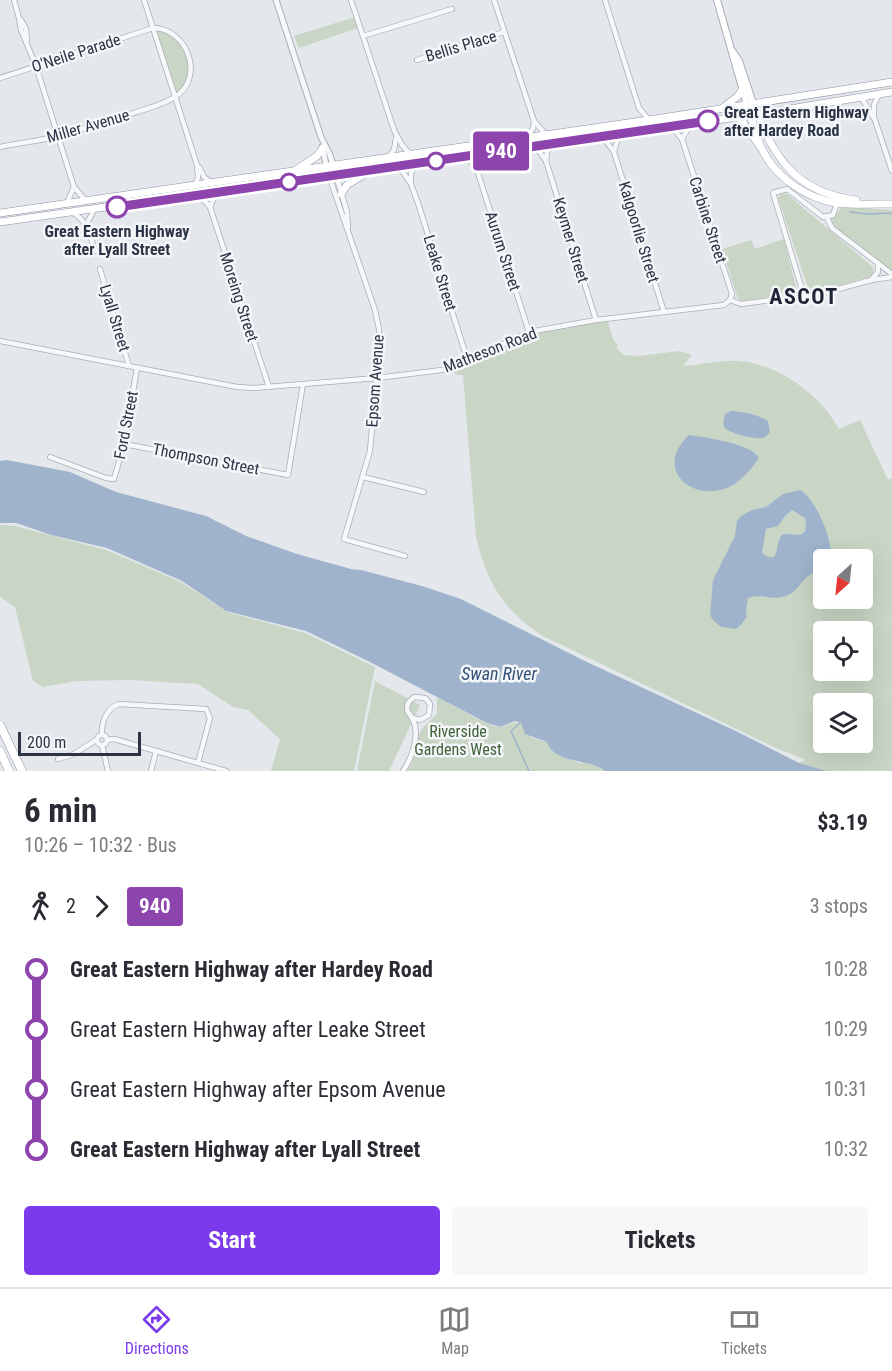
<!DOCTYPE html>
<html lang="en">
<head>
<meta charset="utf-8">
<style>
	:root { --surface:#fff; --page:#f7f7f7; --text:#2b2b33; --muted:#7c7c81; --line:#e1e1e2; --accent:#7c3aed }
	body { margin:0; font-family:"Roboto Condensed",sans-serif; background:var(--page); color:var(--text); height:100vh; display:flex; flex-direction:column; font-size:22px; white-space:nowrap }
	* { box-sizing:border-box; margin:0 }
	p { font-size:20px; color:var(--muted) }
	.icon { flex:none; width:33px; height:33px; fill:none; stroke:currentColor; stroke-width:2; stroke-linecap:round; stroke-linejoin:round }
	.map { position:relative; height:771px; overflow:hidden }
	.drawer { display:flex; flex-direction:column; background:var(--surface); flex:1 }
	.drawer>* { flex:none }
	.badge { padding:0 12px; border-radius:4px; font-size:21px; line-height:39px }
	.needle { width:39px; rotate:207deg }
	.tools { position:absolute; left:813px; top:549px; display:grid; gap:12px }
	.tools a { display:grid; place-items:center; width:60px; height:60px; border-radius:6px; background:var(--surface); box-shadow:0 6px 24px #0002; font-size:30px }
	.scale { position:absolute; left:18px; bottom:15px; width:123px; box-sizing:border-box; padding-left:6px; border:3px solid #2b3445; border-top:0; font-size:16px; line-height:21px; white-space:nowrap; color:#2b3445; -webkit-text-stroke:4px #f4f6f9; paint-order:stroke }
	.map>.badge { position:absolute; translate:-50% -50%; box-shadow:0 0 0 3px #fff }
	.legs { display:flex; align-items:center; gap:9px; height:66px; padding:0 24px; font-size:20px }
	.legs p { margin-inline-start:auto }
	.headline { display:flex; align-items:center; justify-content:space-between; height:102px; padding:0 24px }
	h1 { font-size:33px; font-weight:700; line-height:45px }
	.action { display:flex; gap:12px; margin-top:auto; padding:12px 24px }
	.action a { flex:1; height:69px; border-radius:6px; background:var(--accent); color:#fff; font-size:24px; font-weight:700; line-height:69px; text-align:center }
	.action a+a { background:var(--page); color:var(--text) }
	ul { padding:0 24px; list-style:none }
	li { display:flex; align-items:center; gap:21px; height:60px; font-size:22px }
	li i { display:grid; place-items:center; width:9px; height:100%; margin:0 8px; background:currentColor }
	li i::after { content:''; width:15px; height:15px; margin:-8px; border:4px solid; border-radius:50%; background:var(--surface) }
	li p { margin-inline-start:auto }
	li:first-child i { background:linear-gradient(#0000 50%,currentColor 0) }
	li:last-child i { background:linear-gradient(currentColor 50%,#0000 0) }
	.tabs { display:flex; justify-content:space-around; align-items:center; height:84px; border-top:2px solid var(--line); background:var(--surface); font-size:16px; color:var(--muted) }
	.tabs a { display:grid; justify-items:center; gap:3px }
	.tabs .on { color:var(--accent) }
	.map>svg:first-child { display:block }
	.green { fill:#c9d6c5; fill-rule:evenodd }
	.water { fill:#9fb4cc; fill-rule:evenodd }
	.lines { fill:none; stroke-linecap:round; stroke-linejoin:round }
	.stream { stroke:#9fb4cc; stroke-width:1.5 }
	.minor-casing { stroke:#a9aeb7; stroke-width:6 }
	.tertiary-casing { stroke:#a9aeb7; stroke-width:7 }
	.secondary-casing { stroke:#a9aeb7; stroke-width:8 }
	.primary-casing { stroke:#a3abb8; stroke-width:8 }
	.trunk-casing { stroke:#8b94a3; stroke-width:8 }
	.motorway-casing { stroke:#8b94a3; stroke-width:9 }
	.minor { stroke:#f7f8fa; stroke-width:4.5 }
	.tertiary { stroke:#f7f8fa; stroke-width:5 }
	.secondary { stroke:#fff; stroke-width:6 }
	.primary { stroke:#fff; stroke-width:7 }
	.trunk { stroke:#fff; stroke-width:7 }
	.motorway { stroke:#fff; stroke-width:8 }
	.line-1-casing { stroke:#fff; stroke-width:14 }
	.line-1 { stroke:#8e44ad; stroke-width:9 }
	.stop-1-dot { fill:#fff; stroke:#8e44ad; stroke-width:3 }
	.labels { text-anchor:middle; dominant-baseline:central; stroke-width:5; stroke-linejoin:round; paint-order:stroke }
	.street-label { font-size:16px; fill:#2b3445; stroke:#f4f6f9 }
	.stop-label { font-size:16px; font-weight:bold; fill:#2b3445; stroke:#f4f6f9; text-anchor:start }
	.park-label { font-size:16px; fill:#3f6138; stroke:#f4f6f9 }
	.water-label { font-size:18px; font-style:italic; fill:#34527a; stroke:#f4f6f9 }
	.district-label { font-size:22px; font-weight:bold; letter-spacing:1.5px; fill:#1d2536; stroke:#f4f6f9 }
</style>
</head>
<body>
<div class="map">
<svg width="892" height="771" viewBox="0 0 892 771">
	<rect width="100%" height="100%" fill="#e4e7ec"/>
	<g class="green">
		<path d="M355,17l3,11 -59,20 -5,-12z"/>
		<path d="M153,28l21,7 16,23v22l-15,17z"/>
		<path d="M781,193l6,1 87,74 -2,8 -57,16 -6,-1 -31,-93z"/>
		<path d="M846,207l46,3v64l-62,-52 11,-14z"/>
		<path d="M784,239l13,52 -3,2 -51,8 -5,-2 -16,-50 29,-9 4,9z"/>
		<path d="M607,318l6,21 5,6 -2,3 8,7 15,1 40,-5 13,4 -9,11c18,-1 38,-6 56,-5 39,3 81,33 100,68l21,-9 28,60 4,-2v293h-65l-28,-8 7,-3 -30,-12 -233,-112c-40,-26 -56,-53 -67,-99l-13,-162h-6l-7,-6 79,-37zM824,560h38v38h-38zM824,632h38v38h-38zM824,704h38v38h-38z"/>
		<path d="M0,525l15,1 91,24 75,32 46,30 78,21 70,34 -21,104h-83l9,-32 -32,-29 -15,-3 -35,-23 -69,-4 -53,1 -33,6 -10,-6 -18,-74 -15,-10z"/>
		<path d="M375,681l45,24 -31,66h-32z"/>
		<path d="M437,697c13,6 49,28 61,30 8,0 14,-6 23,-4l11,15 15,4 32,21c10,-2 18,1 26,8h-198c9,-11 7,-21 11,-33 2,-10 12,-17 19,-24z"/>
	</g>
	<g class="water">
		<path d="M731,411c13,1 26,3 37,10l2,11c-3,3 -3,5 -8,6 -5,2 -34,-5 -37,-10 -3,-4 -1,-9 0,-14z"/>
		<path d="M689,435c16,2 63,9 70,23 -8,12 -21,27 -35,31 -39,11 -68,-24 -35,-54z"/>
		<path d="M7,460l63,12 46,20 90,24 40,20 51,18 54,15 10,1 61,16 39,13 126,63 151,70 61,31 28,8h-222c-15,-13 -50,-6 -58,-29l-22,-8 -4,-11 -6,-2 -15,6 -13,-4 -117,-61 -64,-31 -80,-20 -44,-30 -75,-33 -56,-13 -35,-12h-16v-62z"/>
		<path d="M800,490c15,7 35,54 30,69l-6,1 -1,8c-5,4 -12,5 -16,9 -8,7 -10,15 -21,19 -14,5 -23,-3 -38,2l-2,13 1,5 -6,9 -5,4 -15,-2 -7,-6 -4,-6 3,-35 22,-44 2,-15 4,-5 11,-6 14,-3 17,-13zM792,510l13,8c4,22 -7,16 -22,16 -7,7 -4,15 -9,23h-6l-6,-4 4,-24 12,-3 7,-10z"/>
	</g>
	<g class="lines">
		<g class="stream">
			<path d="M850,212l17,2 25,-1"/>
			<path d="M520,723l-9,8 18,40"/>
		</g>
		<g class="minor-casing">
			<g id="minor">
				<path d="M14,0l5,18 2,12 15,36 38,121 12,14"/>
				<path d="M144,0l53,165 1,12 -3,9"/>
				<path d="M351,0l43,130 8,15 8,9"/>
				<path d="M494,0l40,121 12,14"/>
				<path d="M605,0l34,108 10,12"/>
				<path d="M21,20l5,9 1,11"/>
				<path d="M363,36l89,-27"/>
				<path d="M417,60l87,-28"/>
				<path d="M0,78l153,-50c34,0 53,49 22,69 -16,10 -37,14 -55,20 -21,6 -41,14 -62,19 -19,5 -39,7 -58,11"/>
				<path d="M861,97l14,23 17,51"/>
				<path d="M874,117v-12l5,-11"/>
				<path d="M671,126l11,13 50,155 -2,6"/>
				<path d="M526,137l7,-8 1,-8"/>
				<path d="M603,137l11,15 50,160"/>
				<path d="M682,139l9,-15"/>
				<path d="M533,147l6,4 7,10 50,159"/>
				<path d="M614,152l3,-11 5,-8"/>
				<path d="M388,157l6,-7 2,-12"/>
				<path d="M465,157l6,5 6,8 52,162"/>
				<path d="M546,161l1,-9 3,-8"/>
				<path d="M399,166l12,18 7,19 50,159"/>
				<path d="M199,167l5,10 8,6"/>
				<path d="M477,170l6,-16"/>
				<path d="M336,175l11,37 1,16"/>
				<path d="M329,176l46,134 4,19v19l-9,103 -26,88 61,17"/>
				<path d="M411,181v-8l6,-10"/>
				<path d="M199,195l11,12 59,180"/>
				<path d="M67,203l7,-16"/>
				<path d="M210,207l6,-14"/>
				<path d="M73,213c15,8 17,23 22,38"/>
				<path d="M827,218l5,10 60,46"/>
				<path d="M86,225l8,-15"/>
				<path d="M100,269l29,97"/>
				<path d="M871,280l7,-8v-9"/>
				<path d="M804,296l-31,-103 14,-4 36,28 10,-2 4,-12"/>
				<path d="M730,300l11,4 63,-8 20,-3 47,-13 21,-3"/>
				<path d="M0,341l237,46 17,1 123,-10 73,-9 79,-37 67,-12 128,-15 6,-5"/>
				<path d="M124,444l164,31 15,-91"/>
				<path d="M50,457l56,21 8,1 10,-35 13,-76"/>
				<path d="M363,477l61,15"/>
				<circle cx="102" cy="740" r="5"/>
				<path d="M102,735c-1,-13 5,-27 17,-31l87,5 4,9 -12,45"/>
				<path d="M107,740l7,-1 112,32"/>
				<path d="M102,745l6,26"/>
				<path d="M58,759l16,-5 22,-14"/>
				<path d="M151,771l5,-20"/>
				<path d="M403,771c9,-13 18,-37 9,-53 -1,-3 -4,-5 -5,-8l1,-7 6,-6 11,1 5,6 -1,11 -9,5 -7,-2"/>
			</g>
		</g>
		<g class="tertiary-casing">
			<g id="tertiary">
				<path d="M276,0l45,137 9,18 6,20"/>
				<path d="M322,147l7,29"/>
			</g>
		</g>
		<g class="secondary-casing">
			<g id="secondary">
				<path d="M717,0l30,105"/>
				<path d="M733,52l6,9 14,42"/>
			</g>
		</g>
		<g class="primary-casing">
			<g id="primary">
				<path d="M753,103c19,53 43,90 103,97"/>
				<path d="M747,105c5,14 8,30 15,44 13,28 44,49 74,54 18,2 38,1 56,1"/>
			</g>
		</g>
		<g class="trunk-casing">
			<g id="trunk">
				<path d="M724,107l14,-11 4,-6"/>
				<path d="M738,117l5,5 18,26"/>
				<path d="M296,170l21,-14 5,-7"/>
				<path d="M341,194l6,-9 21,-13"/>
				<path d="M0,213l649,-93 243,-38"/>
				<path d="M0,222l766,-109 126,-21"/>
			</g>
		</g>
		<g class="motorway-casing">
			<g id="motorway">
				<path d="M0,725l22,46"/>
				<path d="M0,751l9,20"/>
			</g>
		</g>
		<use href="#minor" class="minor"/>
		<use href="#tertiary" class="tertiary"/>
		<use href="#secondary" class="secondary"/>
		<use href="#primary" class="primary"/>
		<use href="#trunk" class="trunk"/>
		<use href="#motorway" class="motorway"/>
	</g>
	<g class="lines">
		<g class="line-1-casing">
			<path id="line-1" d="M117,207l591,-86"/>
		</g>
		<use href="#line-1" class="line-1"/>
	</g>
	<g class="stop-1-dot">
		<circle cx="708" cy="121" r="10"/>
		<circle cx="436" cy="161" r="8"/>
		<circle cx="289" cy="182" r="8"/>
		<circle cx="117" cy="207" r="10"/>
	</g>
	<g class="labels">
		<g class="street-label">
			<text transform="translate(461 46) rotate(-17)">Bellis Place</text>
			<text transform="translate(76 53) rotate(-18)">O'Neile Parade</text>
			<text transform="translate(88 126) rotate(-16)">Miller Avenue</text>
			<text transform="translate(708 220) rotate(72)">Carbine Street</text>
			<text transform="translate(639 232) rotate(73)">Kalgoorlie Street</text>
			<text transform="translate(571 240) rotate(73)">Keymer Street</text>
			<text transform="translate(503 251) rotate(72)">Aurum Street</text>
			<text transform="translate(440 273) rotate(73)">Leake Street</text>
			<text transform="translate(239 297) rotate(72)">Moreing Street</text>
			<text transform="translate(115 318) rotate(73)">Lyall Street</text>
			<text transform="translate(490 350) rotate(-21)">Matheson Road</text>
			<text transform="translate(375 381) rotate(-86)">Epsom Avenue</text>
			<text transform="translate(126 425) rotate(-79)">Ford Street</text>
			<text transform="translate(206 459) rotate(11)">Thompson Street</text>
		</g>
		<g class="stop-label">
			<text x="724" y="112">Great Eastern Highway<tspan x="724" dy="18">after Hardey Road</tspan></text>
			<text x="117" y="231" text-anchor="middle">Great Eastern Highway<tspan x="117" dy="18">after Lyall Street</tspan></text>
		</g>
		<g class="park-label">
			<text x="458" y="731">Riverside<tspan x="458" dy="18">Gardens West</tspan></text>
		</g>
		<g class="water-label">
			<text x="499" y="673">Swan River</text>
		</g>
		<g class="district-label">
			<text x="804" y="296">ASCOT</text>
		</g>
	</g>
</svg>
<div class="tools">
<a><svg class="needle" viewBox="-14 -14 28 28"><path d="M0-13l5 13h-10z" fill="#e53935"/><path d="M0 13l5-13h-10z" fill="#7c7c81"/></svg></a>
<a><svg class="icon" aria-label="locate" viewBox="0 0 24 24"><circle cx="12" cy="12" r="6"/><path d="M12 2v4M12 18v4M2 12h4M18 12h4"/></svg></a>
<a><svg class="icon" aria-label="layers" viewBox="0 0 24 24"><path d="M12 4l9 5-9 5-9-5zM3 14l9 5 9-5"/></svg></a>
</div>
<div class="scale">200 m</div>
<b class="badge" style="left:501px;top:151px;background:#8e44ad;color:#fff">940</b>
</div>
<section class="drawer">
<div class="headline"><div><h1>6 min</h1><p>10:26 – 10:32 · Bus</p></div><b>$3.19</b></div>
<div class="legs"><svg class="icon" aria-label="walk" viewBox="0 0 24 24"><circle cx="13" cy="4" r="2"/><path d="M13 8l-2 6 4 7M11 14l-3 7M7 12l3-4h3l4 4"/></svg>2<svg class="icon" aria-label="forward" viewBox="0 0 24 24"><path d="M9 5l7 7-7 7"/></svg><b class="badge" style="background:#8e44ad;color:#fff">940</b><p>3 stops</p></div>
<ul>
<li><i style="color:#8e44ad"></i><b>Great Eastern Highway after Hardey Road</b><p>10:28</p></li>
<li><i style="color:#8e44ad"></i><span>Great Eastern Highway after Leake Street</span><p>10:29</p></li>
<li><i style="color:#8e44ad"></i><span>Great Eastern Highway after Epsom Avenue</span><p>10:31</p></li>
<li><i style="color:#8e44ad"></i><b>Great Eastern Highway after Lyall Street</b><p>10:32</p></li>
</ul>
<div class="action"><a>Start</a><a>Tickets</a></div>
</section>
<nav class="tabs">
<a class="on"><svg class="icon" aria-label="directions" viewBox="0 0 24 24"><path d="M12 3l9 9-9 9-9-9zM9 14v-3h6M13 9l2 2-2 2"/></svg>Directions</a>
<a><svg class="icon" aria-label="map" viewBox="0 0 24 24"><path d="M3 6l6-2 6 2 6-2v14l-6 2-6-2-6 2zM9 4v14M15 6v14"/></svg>Map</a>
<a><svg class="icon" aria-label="tickets" viewBox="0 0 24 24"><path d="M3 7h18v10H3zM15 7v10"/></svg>Tickets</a>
</nav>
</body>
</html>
